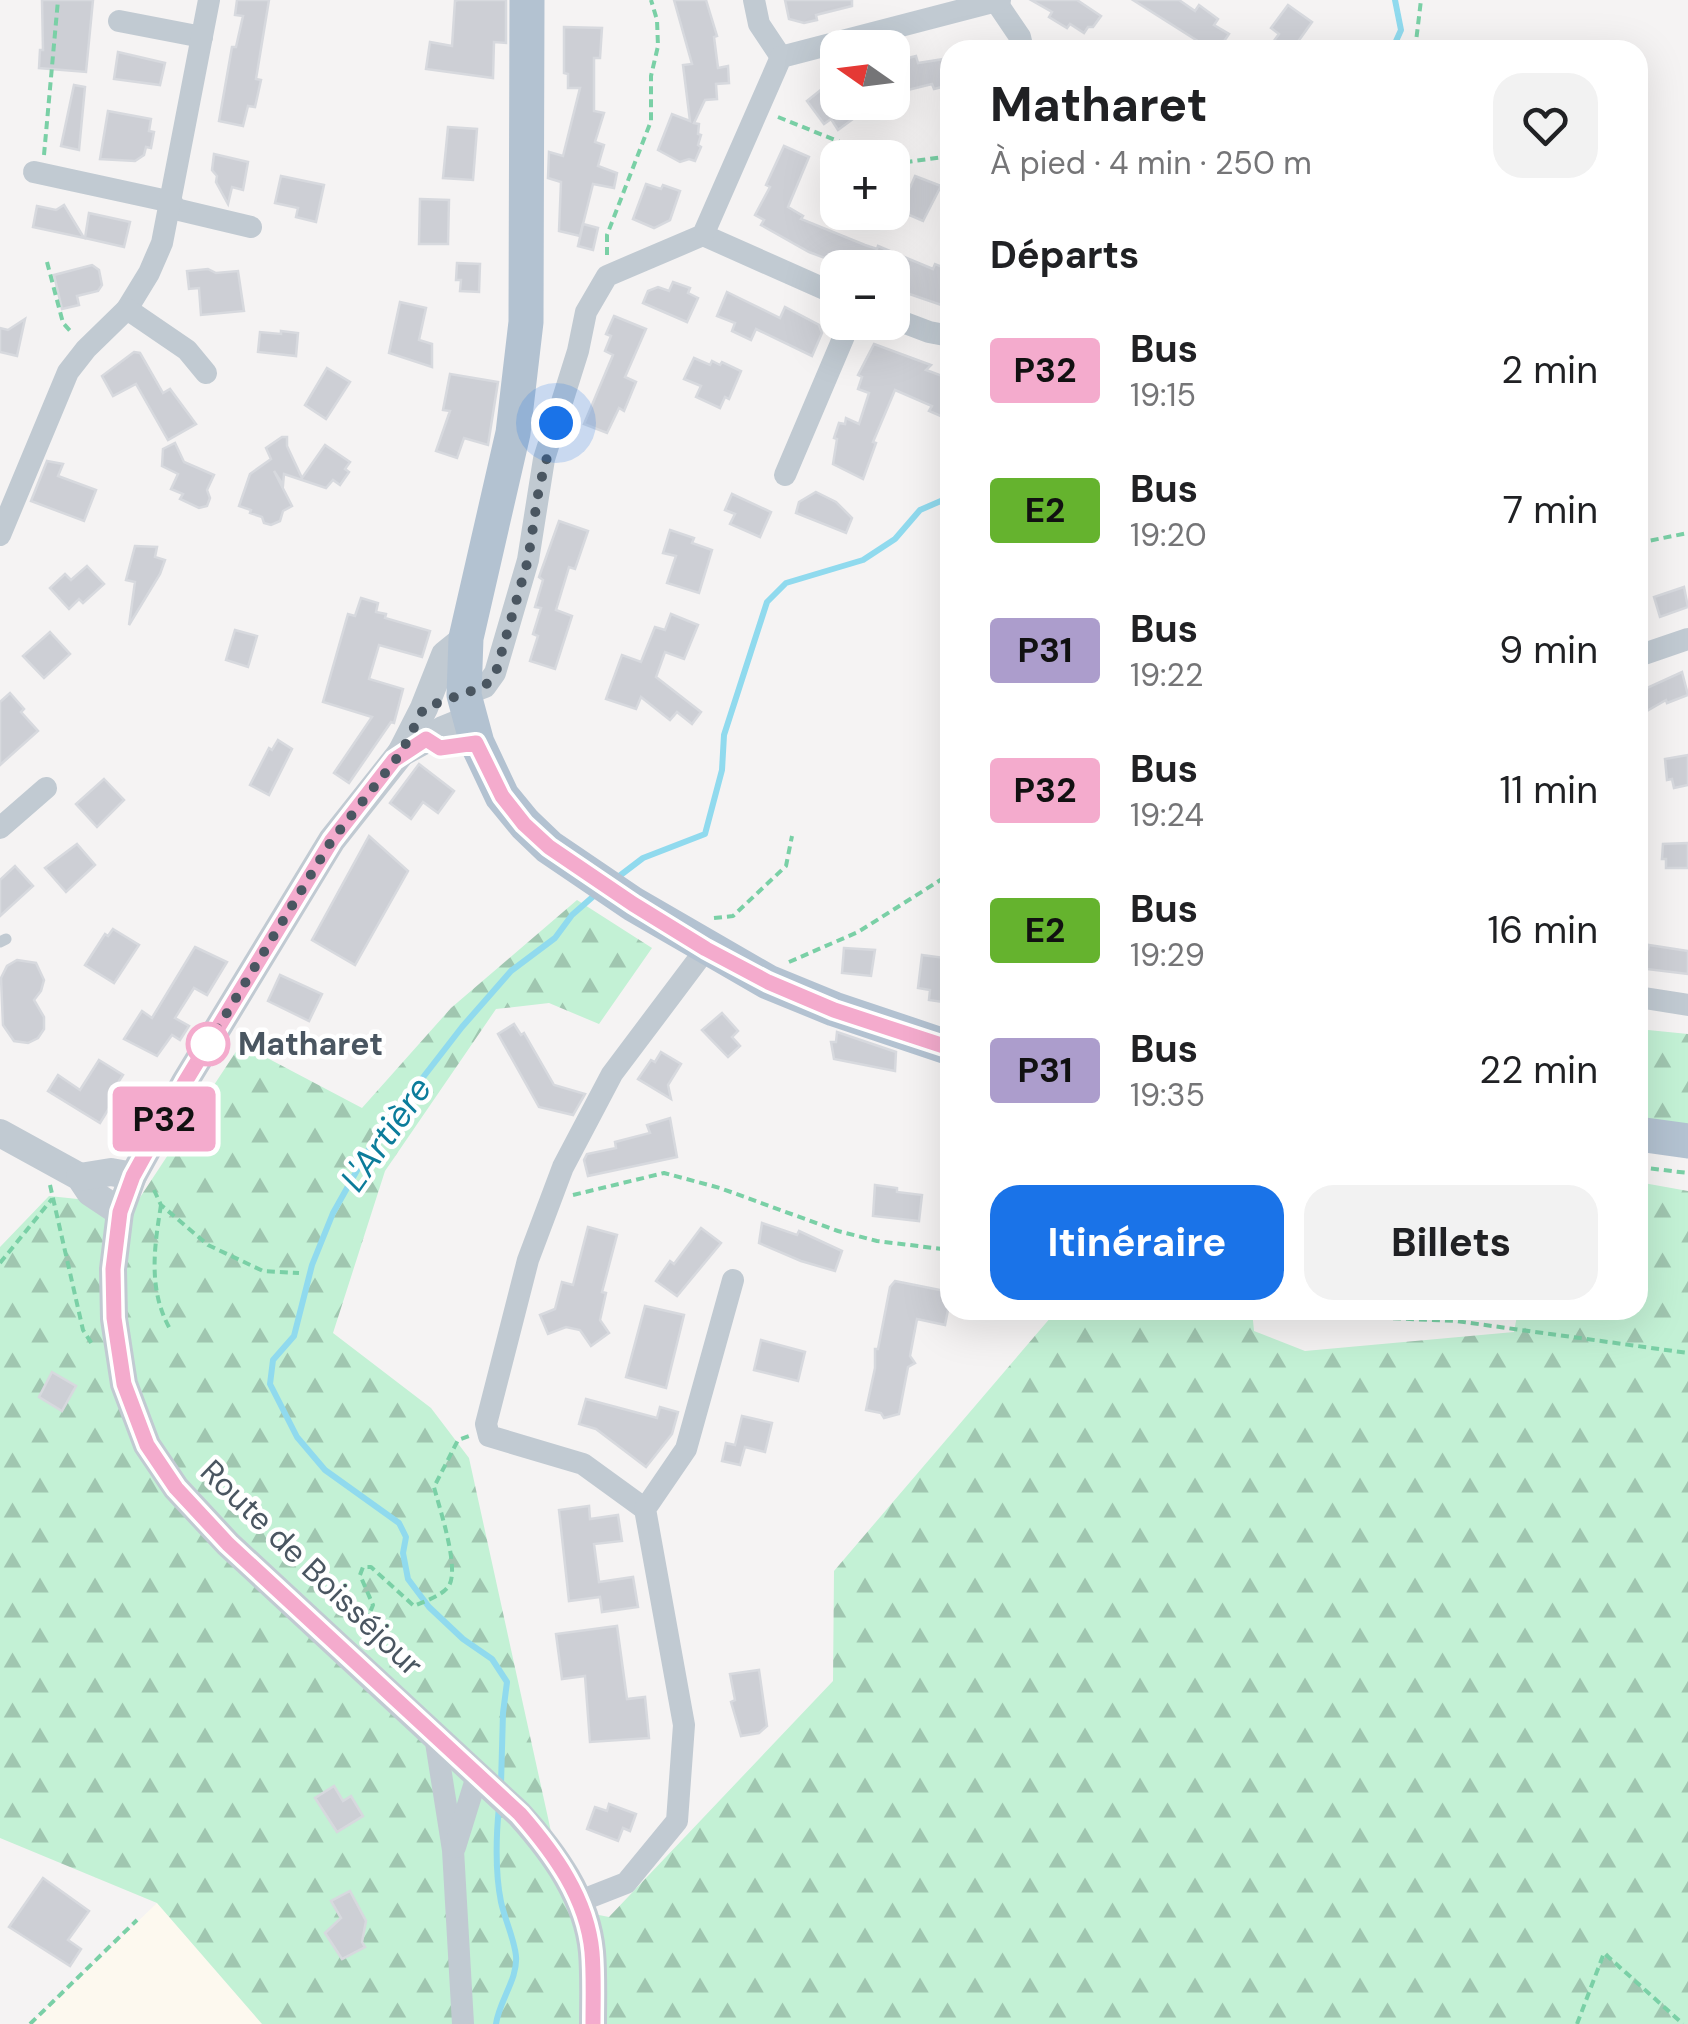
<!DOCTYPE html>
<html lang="fr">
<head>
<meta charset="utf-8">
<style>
	:root { --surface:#fff; --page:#f2f2f2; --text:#202124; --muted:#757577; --accent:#1a73e8 }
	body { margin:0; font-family:"DM Sans",sans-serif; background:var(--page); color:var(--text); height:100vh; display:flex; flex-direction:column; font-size:38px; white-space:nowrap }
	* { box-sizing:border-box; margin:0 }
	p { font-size:32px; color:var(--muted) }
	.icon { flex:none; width:55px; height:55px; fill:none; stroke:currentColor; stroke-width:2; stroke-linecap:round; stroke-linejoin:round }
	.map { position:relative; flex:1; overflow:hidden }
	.details { position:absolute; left:940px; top:40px; width:708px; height:1280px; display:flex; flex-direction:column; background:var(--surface); border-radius:30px; box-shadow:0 10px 40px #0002 }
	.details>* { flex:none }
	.badge { padding:0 20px; border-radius:8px; font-size:35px; line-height:65px }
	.needle { width:65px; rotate:284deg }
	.fabs { position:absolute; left:820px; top:30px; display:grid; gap:20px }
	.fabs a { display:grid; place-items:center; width:90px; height:90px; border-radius:20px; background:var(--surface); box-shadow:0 10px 40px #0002; font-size:50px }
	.you { position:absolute; width:50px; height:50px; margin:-25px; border:8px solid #fff; border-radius:50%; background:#1a73e8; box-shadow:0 0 0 15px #1a73e833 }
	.map>.badge { position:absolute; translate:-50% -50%; box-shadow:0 0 0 5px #fff }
	h2 { padding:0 50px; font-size:38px; line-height:90px }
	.round { display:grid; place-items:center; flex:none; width:105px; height:105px; border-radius:30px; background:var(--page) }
	.head { display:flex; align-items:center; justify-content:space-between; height:170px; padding:0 50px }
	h1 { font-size:48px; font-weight:700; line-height:75px }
	.button { display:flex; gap:20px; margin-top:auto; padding:20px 50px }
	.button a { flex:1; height:115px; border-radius:30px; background:var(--accent); color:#fff; font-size:40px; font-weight:700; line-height:115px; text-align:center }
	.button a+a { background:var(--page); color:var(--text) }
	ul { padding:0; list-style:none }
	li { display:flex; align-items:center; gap:30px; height:140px; padding:0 50px }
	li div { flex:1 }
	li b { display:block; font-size:38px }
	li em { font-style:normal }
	li .badge { min-width:110px; font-weight:700; text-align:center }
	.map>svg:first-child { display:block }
	.commercial { fill:#fdf9ef }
	.forest { fill:url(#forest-firs) }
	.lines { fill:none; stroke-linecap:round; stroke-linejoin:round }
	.stream { stroke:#90daee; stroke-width:6 }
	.building { fill:#cdcfd5; stroke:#d7d9de; stroke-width:2.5 }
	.path { stroke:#7ad0a6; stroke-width:4; stroke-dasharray:8 5; stroke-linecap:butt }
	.service { stroke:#c1cad2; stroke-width:11 }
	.minor { stroke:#c1cad2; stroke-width:22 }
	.tertiary { stroke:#c1cad2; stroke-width:28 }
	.primary { stroke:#b3c2d1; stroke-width:35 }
	.line-casing { stroke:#fff; stroke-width:22 }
	.line { stroke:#f4abcd; stroke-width:15 }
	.walk { stroke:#4a5661; stroke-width:10; stroke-dasharray:0 18 }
	.stop-dot { fill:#fff; stroke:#f4abcd; stroke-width:5 }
	.labels { text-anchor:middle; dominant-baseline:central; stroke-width:9; stroke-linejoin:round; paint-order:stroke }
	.stop-label { font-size:32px; font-weight:bold; fill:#4a5661; stroke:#fff; text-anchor:start }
	.street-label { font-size:32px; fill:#4a5661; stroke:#fff }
	.water-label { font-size:35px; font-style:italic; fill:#0c7c9b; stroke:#fff }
</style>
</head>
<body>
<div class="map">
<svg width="1688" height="2024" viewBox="0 0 1688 2024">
	<defs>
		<pattern id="forest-firs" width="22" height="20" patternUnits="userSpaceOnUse" patternTransform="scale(2.5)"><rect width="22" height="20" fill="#c3f1d5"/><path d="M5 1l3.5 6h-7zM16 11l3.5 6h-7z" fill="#a0c6b0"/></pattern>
	</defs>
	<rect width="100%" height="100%" fill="#f5f3f3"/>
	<path class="commercial" d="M157,1903l105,121h-231z"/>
	<g class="forest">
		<path d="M577,900l75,48 -53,76 -50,-21 -53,6 -111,162 -52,162 98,75 38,50 99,451 41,8 224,-236 1,-110 223,-261h195l2,21 51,20 209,-19 4,-22h120v-128l50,9v833h-1426l-105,-121 -157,-65v-591l49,-51 86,9 106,-161 121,64 89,-100z"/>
		<path d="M1638,1029l50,5v96l-50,-7z"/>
	</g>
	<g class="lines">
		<g class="stream">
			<path d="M1392,50l9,-20 -6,-30"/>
			<path d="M618,877l25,-19 62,-24 17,-64 2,-35 43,-133 19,-19 77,-23 32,-21 25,-29 30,-13"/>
			<path d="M501,1784l2,-71 4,-31 -15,-23 -29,-20 -34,-32 -21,-28 -5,-26 3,-16 -7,-14 -74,-53 -28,-33 -27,-53 3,-24 21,-24 18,-71 21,-52 40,-71 89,-115 49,-56 44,-33 17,-23 24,-21"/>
			<path d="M496,2024c3,-23 22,-45 20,-68 -2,-18 -11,-36 -15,-54 -6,-30 -5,-65 -2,-96"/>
		</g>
	</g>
	<g class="building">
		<path d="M42,0h51l-7,72 -47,-4 1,-18h3z"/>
		<path d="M237,0h32l-13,79 5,1 -6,27 -7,-1 -5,20 -24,-5 13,-74h4l7,-31 -8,-1z"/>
		<path d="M458,0h48v43l-12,-1 -1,36 -67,-9 4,-27 22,4 3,-45z"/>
		<path d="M674,0h32l11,36 -3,1 4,31 10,-2 1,17 -13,1 1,15 -12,1 -11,23 5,1 -1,10 3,1 -3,10 3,2 -6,14 -6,-2 -9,3 -22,-12 14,-36 18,7 -7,-56 9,-1z"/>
		<path d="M785,0h67v6l-36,9 1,5 -13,3 -15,-4z"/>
		<path d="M1031,0h46l24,16 -8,11h-5l-4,6 -14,-9 -3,4 -18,-11 3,-5z"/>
		<path d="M1133,0h46l16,11 4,-6 19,14 -4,6 15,9 -11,16h-6z"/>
		<path d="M1288,5l24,17 -20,28h-25l12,-16 -8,-6z"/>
		<path d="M564,27l38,1 -2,30h-6v53l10,2 -9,29 9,3 -6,21 19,7 -3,15 -21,-4 -13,52 -21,-5 2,-49 -13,-4 1,-26 14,4 17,-68h-12v-14l-4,-1z"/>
		<path d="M118,52l47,11 -5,22 -46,-6z"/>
		<path d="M916,56l2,7 32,-5v27l-16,4 -2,-5 -40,10v-32z"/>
		<path d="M838,76v26h38l-38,28 -7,-11 -7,5 -17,-23z"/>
		<path d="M74,85l11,2 -6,63 -18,-4z"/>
		<path d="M108,111l43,8 -2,12 5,1 -3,16 -5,-1 -2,8 -9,6 -35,-2z"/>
		<path d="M448,127l29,2 -4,51 -30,-2z"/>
		<path d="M784,146l25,11 -21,50 15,9 -2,3 64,26 12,4 1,-3 55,23 2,-5 15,6v38l-58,-20v-20h-41l-42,-16 -48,-27 3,-5 -9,-5 15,-28 -4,-2z"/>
		<path d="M214,154l34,8 -5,28 -11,-3 -4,17 -12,-22 1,-6 -5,-6z"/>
		<path d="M281,176l43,9 -8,37 -20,-5 2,-9 -23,-5z"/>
		<path d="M915,176l26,10 -18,35 -23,-10z"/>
		<path d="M646,184l15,5 2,-4 17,6 -10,29 -16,8 -21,-9z"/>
		<path d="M420,199l29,1 -1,44h-29z"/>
		<path d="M64,205l20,33 -51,-11 4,-21 19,4z"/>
		<path d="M89,213l41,9 -6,25 -39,-9z"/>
		<path d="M583,224l15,4 -5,22 -15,-4z"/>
		<path d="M457,263l23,1 -1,28 -19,-1 1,-11h-5z"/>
		<path d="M92,265l7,5 3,15 -4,6 -21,5 2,9 -17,4 -8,-34z"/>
		<path d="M208,269l8,4 22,-2 6,40 -43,4 -2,-27 -10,1 -2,-18z"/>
		<path d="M673,282l17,6 -2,5 10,5 -11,24 -44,-19 5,-12 10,-4 11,4z"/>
		<path d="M727,292l53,26 5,-11 34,18 3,8 -10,23 -56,-27 -5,11 -19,-9 3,-8 -18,-7z"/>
		<path d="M400,302l26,6 -7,32 13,4v23l-43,-14z"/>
		<path d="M614,316l32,13 -21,48 11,5 -12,29 -5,-3 -12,25 -23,-9 29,-69 -8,-4 6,-15 -5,-2z"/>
		<path d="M25,319l-8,37 -17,-4v-24l8,2z"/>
		<path d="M281,331l17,2 -2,23 -38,-4 2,-20 21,2z"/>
		<path d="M874,344l57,21 -5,5 19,7 -2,5 7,3v35l-21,-9 3,-5 -37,-16 -22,52 3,1 -13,36 -30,-15 4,-25 -3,-1 5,-15 6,1 1,-6 13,6 10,-31 -11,-4 4,-12 -4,-2z"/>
		<path d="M134,352l6,1 23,40 7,-4 26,35 -28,16 -32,-56 -23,12 -11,-20z"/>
		<path d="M694,358l16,7 2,-4 8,4 2,-3 19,9 -12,28 -4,-2 -5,11 -24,-11 5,-11 -17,-7z"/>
		<path d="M327,368l23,14 -24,37 -21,-14z"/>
		<path d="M450,374l48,8 -10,63 -24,-7 -7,20 -21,-7 14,-40 -7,-1z"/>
		<path d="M282,437h5v9l15,32 23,-33 25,17 -5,7 4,3 -9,13 -7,-5 -7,8 -42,-14 -1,11 -9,-14 18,35 -9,5 -3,10 -9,4 -7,-2 -2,-6 -12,-4 1,-3 -12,-4 11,-32 21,-15 -5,-11z"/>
		<path d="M175,443l9,19 30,13 -7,15 3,8 -3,8 -8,2 -19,-9 3,-5 -12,-5 7,-15 -16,-8 1,-17z"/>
		<path d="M47,461l16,3 -5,12 38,14 -12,31 -53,-20z"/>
		<path d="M816,492l20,10 16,16 -6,15 -50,-20 3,-11z"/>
		<path d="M732,494l39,18 -11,25 -30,-13 5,-10 -10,-4z"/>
		<path d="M559,521l29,10 -13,38 -6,-2 -13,43 16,6 -17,53 -25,-8 8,-25 -5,-2 8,-26 -6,-1 8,-27 -4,-3z"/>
		<path d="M670,530l24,8 -2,5 20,7 -13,43 -32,-10 9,-27 -13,-3z"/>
		<path d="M135,546l22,1 -2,10 10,3 -5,14 -31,51 6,-43 -9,-2z"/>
		<path d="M87,566l17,18 -21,19 -4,-4 -10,10 -19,-21 15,-14 6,6z"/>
		<path d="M1684,587l4,20 -28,10 -6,-20z"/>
		<path d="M361,598l17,5 -2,9 10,2 -1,4 45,13 -8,26 -43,-12 -10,34 34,10 -9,34 -3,-1 -42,61 -15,-10 38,-56 -49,-15 25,-88 7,2z"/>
		<path d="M671,614l27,11 -14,34 -19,-7 -9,25 45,35 -9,12 -15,-12 -7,8 -29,-23 -5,12 -30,-10 16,-44 19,7 14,-35 10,3z"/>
		<path d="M235,630l22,6 -9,31 -22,-7z"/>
		<path d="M50,632l20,22 -26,24 -21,-22z"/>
		<path d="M1682,672l6,23 -21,8 -1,-3 -28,16v-24z"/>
		<path d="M10,693l14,16 -3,3 17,19 -38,34v-63z"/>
		<path d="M278,740l14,9 -23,46 -19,-10 19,-37 3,2z"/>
		<path d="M1688,755v30l-14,3 -2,-9 -5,1 -2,-21z"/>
		<path d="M419,764l35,27 -16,22 -15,-11 -12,17 -21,-16z"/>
		<path d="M104,779l20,21 -27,27 -21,-23z"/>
		<path d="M369,836l39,35 -53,94 -43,-25z"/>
		<path d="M1688,843v25h-22v-9h-4l1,-15z"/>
		<path d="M77,844l18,21 -29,27 -21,-24z"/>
		<path d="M15,866l18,20 -33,30v-36z"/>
		<path d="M113,929l26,16 -25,38 -29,-18 20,-31 3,2z"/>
		<path d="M1649,945l39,6v23l-50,-6v-21l10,2z"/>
		<path d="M195,947l32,15 -20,33 -13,-7 -19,30 14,8 -9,14 -8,-5 -15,21 -33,-17 18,-28 10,7z"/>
		<path d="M844,948l31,2 -4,26 -29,-3z"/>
		<path d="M922,955l23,3 -1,10 6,1v34l-21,-3 1,-10 -12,-2z"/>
		<path d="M17,960l19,3 8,17 -3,11 -7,9 10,17v12l-6,9 -10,5 -14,-2 -11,-16 -2,-47 6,-12z"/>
		<path d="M280,975l42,19 -13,27 -41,-20z"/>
		<path d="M722,1013l16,18 -6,6 8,9 -12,11 -26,-27z"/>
		<path d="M514,1024l7,11 3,-2 30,52 31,9 -12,21 -34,-8 -41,-73z"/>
		<path d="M837,1032l59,20 -1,19 -61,-12 -3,-17h5z"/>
		<path d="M661,1052l20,12 -13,21 3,14 -33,-20 13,-19 4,2z"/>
		<path d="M99,1060l24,15 -9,14 5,3 -19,31 -52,-32 10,-16 22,15z"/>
		<path d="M670,1118l7,39 -89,19 -4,-16 3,-6 29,-6 -1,-6 35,-9 -3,-8z"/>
		<path d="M875,1185l22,3v4l25,3 -3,26 -46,-5z"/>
		<path d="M762,1223l35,12 2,-4 43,20 -7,20 -34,-10 -42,-18z"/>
		<path d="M588,1227l29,8 -15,57 4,1 -6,27 9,13 -18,13 -11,-16 -14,-3 -18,7 -8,-19 15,-6 7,-27 11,3z"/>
		<path d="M701,1228l20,15 -44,53 -21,-15 14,-20 4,3z"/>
		<path d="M895,1281l55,11v8l-5,25 -28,-6 -7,37 5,7 -7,4 -9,47 -15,4 -3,-5 -15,-3 9,-42v-19h3l12,-62z"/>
		<path d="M645,1306l39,9 -18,73 -40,-11z"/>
		<path d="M761,1340l44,12 -7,29 -44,-11z"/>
		<path d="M52,1372l24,14 -14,25 -23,-14z"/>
		<path d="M586,1399l71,19 3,-11 18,5 -6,22 -26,33 -50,-38 -17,-5z"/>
		<path d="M742,1416l30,7 -7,29 -20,-5 -5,18 -18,-4 4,-18 9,2z"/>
		<path d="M589,1506l1,13 28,-4 4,26 -28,3 5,38 34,-5 5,30 -36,5 -2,-15 -31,4 -10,-91z"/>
		<path d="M617,1626l10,73 18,-2 4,41 -59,4 -5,-66 -23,3 -6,-45z"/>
		<path d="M759,1670l8,56 -8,7 -18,3 -10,-34 4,-2 -5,-26z"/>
		<path d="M334,1786l9,15 8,-5 12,20 -26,16 -22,-34z"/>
		<path d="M609,1804l27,10 -6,17 -7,-3 -5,13 -31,-12 8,-22 12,4z"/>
		<path d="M43,1878l46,33 -21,29 13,9 -11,17 -61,-39z"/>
		<path d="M350,1891l16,30 -4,21 3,5 -23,12 -17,-26 16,-15 -10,-17z"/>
	</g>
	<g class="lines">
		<g class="path">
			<path d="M1415,50l6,-50"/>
			<path d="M778,117l82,33 30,8"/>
			<path d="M44,155l14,-155"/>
			<path d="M892,158l15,4 43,-6"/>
			<path d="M607,255v-20l44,-114v-45l7,-30 -1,-26 -6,-20"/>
			<path d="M47,262l16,61 10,11"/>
			<path d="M1638,543l50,-10"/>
			<path d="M714,918l19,-2 53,-50 6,-30"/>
			<path d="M789,962l69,-30 92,-58"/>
			<path d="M1638,1167l50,6"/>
			<path d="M50,1185l33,145 9,14"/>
			<path d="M154,1190l7,15 47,40 55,26 36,2"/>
			<path d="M573,1195l91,-22 56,15 118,43 39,10 73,9"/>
			<path d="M161,1205c-7,43 -13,85 9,124"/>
			<path d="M0,1263l52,-64"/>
			<path d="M1355,1310l32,8 69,3 232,32"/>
			<path d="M335,1609l34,6 4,-10 -13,-30 3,-8h8l43,39c11,-5 27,-10 34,-19 13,-16 -9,-80 -14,-100l24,-47 11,-4"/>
			<path d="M30,2024l107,-104"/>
			<path d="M1577,2024l27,-71 79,71"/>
		</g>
		<path class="service" d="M0,942l6,-3"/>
		<g class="minor">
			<path d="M754,0l5,24 22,33"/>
			<path d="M997,3l23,34 3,13"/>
			<path d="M119,21l83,16"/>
			<path d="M34,172l138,30"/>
			<path d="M171,208l80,19"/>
			<path d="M703,235l135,60"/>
			<path d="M127,309l22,-36 13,-30 47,-243"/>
			<path d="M892,318l37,14 21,4"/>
			<path d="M785,475l65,-153"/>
			<path d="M0,535l68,-163 18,-23 41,-40 60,41 19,23"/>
			<path d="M1638,656l50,-17"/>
			<path d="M464,695l21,-8 10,-14 33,-113 16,-101 34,-108 8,-39 21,-36 96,-41 78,-178 219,-57"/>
			<path d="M0,828l46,-40"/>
			<path d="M1638,997l50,8"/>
			<path d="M645,1509l-62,-45 -94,-28 -3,-12 42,-164 35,-93 49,-93 94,-125"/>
			<path d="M435,1736l18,114 10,174"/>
			<path d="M455,1847l22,-71"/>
			<path d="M580,1901l46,-18 51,-62 7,-96 -39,-216 41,-60 47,-169"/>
		</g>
		<g class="tertiary">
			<path d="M466,638l-21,17 -21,53 -23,45 -69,87 -147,242 -52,94 -13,36 -7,57 1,50 10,65 23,61 29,43 52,56 291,270c35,39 68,84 73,138 2,24 1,48 1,72"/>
			<path d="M401,753l42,-23 27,-11"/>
			<path d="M0,1133l80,44 10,15 30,20"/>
			<path d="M80,1177l31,-5 22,4"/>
		</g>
		<g class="primary">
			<path d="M527,0l-1,322 -13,111 -47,205 -2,57 13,48 25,53 23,28 24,23 84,57 135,78 66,27 116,39"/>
			<path d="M1638,1134l50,7"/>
		</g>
	</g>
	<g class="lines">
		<g class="line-casing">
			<path id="line" d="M593,2024c0,-24 1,-48 -1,-72 -5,-54 -38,-99 -72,-138l-292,-270 -52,-56 -29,-43 -23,-61 -10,-66 -1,-49 7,-57 13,-36 52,-94 147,-242 62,-80 32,-21 14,9 36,-5 26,53 22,28 25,23 84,57 73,45 62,33 66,28 116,38"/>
		</g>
		<use href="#line" class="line"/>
		<path class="walk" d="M208,1044l124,-204 69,-87 23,-45 61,-22 11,-14 32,-112 11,-72 17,-65"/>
	</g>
	<circle class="stop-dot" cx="208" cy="1044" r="20"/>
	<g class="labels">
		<g class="stop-label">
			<text x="238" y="1044">Matharet</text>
		</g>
		<g class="street-label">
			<text transform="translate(312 1568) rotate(44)">Route de Boisséjour</text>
		</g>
		<g class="water-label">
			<text transform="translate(386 1134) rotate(-55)">L'Artière</text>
		</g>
	</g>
</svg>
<div class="fabs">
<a><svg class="needle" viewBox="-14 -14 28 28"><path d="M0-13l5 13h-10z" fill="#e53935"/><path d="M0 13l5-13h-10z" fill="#757577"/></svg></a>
<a>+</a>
<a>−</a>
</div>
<div class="you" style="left:556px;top:423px"></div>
<b class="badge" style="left:164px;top:1119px;background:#f4abcd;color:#111">P32</b>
<section class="details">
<div class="head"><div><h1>Matharet</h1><p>À pied · 4 min · 250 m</p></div><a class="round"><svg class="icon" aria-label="heart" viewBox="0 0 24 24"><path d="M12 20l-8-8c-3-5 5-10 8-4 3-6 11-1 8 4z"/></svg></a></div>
<h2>Départs</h2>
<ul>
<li><span class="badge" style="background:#f4abcd;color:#111">P32</span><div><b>Bus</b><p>19:15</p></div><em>2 min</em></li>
<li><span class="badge" style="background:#65b32e;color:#111">E2</span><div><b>Bus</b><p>19:20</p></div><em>7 min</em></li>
<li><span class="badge" style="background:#ac9dcc;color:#111">P31</span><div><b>Bus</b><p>19:22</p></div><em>9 min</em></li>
<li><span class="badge" style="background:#f4abcd;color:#111">P32</span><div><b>Bus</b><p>19:24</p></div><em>11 min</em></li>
<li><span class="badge" style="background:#65b32e;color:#111">E2</span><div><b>Bus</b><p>19:29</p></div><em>16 min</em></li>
<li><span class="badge" style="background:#ac9dcc;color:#111">P31</span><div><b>Bus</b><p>19:35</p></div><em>22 min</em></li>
</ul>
<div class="button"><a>Itinéraire</a><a>Billets</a></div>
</section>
</div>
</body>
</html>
